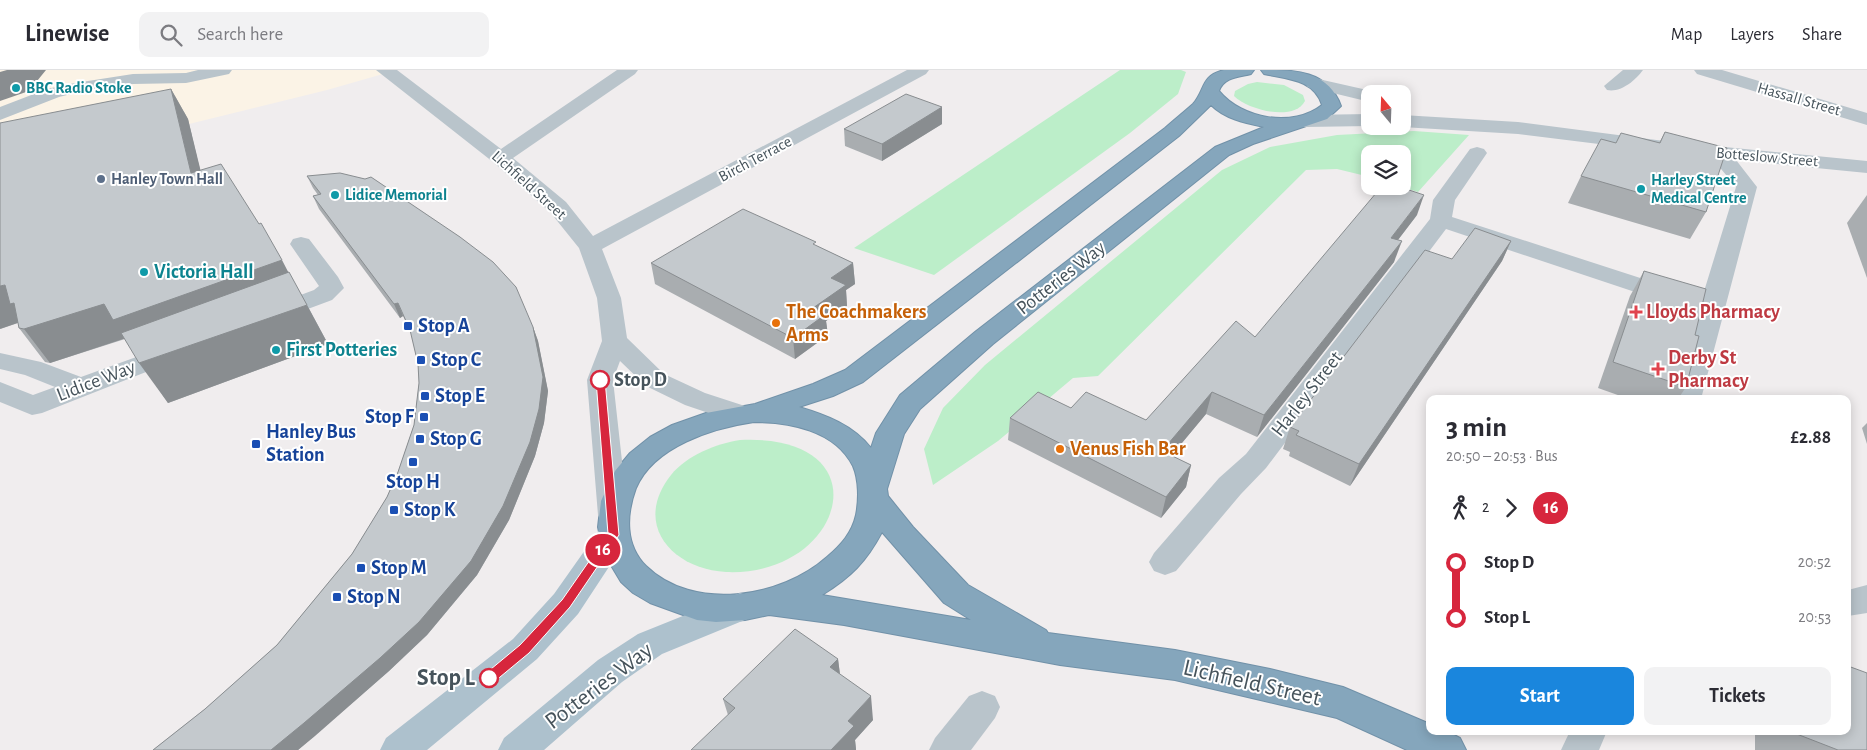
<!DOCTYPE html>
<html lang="en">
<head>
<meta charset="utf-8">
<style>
	:root { --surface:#fff; --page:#f2f2f3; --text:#2b2b33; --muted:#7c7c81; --line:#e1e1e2; --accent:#1a86dd }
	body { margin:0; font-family:"Alegreya Sans",sans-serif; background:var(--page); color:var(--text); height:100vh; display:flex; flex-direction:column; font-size:19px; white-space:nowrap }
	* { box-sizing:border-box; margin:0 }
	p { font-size:16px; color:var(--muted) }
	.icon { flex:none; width:28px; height:28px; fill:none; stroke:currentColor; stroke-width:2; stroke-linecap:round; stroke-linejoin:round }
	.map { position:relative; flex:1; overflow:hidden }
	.panel { position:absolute; left:1426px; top:325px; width:425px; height:340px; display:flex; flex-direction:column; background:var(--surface); border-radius:10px; box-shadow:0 2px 12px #0003 }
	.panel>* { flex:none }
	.badge { padding:0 10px; border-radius:16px; font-size:18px; line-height:32px }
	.needle { width:32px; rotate:341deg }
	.tools { position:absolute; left:1361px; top:15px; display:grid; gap:10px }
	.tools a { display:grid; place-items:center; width:50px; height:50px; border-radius:10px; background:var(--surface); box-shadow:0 2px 12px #0003; font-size:25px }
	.map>.badge { position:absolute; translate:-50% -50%; box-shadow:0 0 0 2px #fff }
	.legs { display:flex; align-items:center; gap:8px; height:55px; padding:0 20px; font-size:16px }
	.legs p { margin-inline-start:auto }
	.head { display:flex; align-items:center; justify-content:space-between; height:85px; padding:0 20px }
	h1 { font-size:28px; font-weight:600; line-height:38px }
	.cta { display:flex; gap:10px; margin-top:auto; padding:10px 20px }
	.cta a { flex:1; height:58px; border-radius:10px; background:var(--accent); color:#fff; font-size:20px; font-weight:600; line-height:58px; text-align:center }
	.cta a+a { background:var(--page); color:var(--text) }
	ul { padding:0 20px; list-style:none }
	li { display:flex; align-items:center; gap:18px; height:55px; font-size:19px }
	li i { display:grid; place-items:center; width:8px; height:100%; margin:0 6px; background:currentColor }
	li i::after { content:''; width:12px; height:12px; margin:-6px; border:4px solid; border-radius:50%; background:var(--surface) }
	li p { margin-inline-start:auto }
	li:first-child i { background:linear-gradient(#0000 50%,currentColor 0) }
	li:last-child i { background:linear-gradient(currentColor 50%,#0000 0) }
	header { display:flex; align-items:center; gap:30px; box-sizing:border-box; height:70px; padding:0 25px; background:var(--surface); border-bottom:1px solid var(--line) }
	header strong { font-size:24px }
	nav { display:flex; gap:28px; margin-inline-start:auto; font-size:18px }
	.search { width:350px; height:45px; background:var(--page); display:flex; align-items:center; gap:12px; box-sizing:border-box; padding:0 18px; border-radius:10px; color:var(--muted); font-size:19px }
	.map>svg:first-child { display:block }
	.commercial { fill:#fbf3e6 }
	.green { fill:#bceec9 }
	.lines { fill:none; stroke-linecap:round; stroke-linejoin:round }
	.highway-casing { stroke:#7191a8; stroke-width:2 }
	.minor { fill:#b9c4cb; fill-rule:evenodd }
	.major { fill:#adc1cd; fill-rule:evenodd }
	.highway { fill:#85a6bc; fill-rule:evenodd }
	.wall { fill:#a9adb0 }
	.shaded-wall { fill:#898d90 }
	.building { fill:#c4c9cd; stroke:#898d90 }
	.line-1 { fill:#d7263d; stroke:#fff }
	.culture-dot { fill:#0f9aa8; stroke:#fff; stroke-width:2 }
	.service-dot { fill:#5c6f8a; stroke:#fff; stroke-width:2 }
	.health-dot { fill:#e0444e; stroke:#fff; stroke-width:2 }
	.food-dot { fill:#e8710a; stroke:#fff; stroke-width:2 }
	.transit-dot { fill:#1a4fb4; stroke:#fff; stroke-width:2 }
	.stop-1-dot { fill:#fff; stroke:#d7263d; stroke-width:2.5 }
	.labels { text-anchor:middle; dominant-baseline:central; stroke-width:4; stroke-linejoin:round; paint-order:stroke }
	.far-culture-label { font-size:16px; font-weight:bold; fill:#0d838f; stroke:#fff; text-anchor:start }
	.far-street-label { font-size:16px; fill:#46535b; stroke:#fff }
	.far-service-label { font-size:16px; font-weight:bold; fill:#4e5e75; stroke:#fff; text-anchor:start }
	.culture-label { font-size:20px; font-weight:bold; fill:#0d838f; stroke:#fff; text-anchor:start }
	.street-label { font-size:20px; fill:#46535b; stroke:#fff }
	.food-label { font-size:20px; font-weight:bold; fill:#c56008; stroke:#fff; text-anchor:start }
	.health-label { font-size:20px; font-weight:bold; fill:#be3a42; stroke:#fff; text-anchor:start }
	.transit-label { font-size:20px; font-weight:bold; fill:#164399; stroke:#fff; text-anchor:start }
	.stop-label { font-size:20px; font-weight:bold; fill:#46535b; stroke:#fff; text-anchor:start }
	.near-stop-label { font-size:24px; font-weight:bold; fill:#46535b; stroke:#fff; text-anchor:end }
	.near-street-label { font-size:24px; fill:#46535b; stroke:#fff }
</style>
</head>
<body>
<header>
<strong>Linewise</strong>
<div class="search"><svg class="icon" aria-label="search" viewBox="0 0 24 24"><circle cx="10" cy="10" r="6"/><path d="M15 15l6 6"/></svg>Search here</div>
<nav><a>Map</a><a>Layers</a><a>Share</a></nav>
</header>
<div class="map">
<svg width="1867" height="680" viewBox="0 0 1867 680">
	<rect width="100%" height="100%" fill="#f0edee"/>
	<path class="commercial" d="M0,0h397l-70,20 -138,34 -189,35z"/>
	<g class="green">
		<path d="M1120,0h61l5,2 -8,22 -48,39 -196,142 -80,-27z"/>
		<path d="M1257,12l27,3 19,10 2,6c-11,21 -57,9 -71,-5l1,-5 13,-7z"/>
		<path d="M1414,61l55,4 -51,57 -19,-6h3v-32h-32v23l-33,-8 -31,1 -208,206 -25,2 -75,63 -65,44 -9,-36 19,-41 42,-43 237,-195 48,-23 67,-12z"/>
		<path d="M740,370c146,-7 105,137 -14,132 -54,-3 -94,-48 -55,-97 16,-20 45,-31 69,-35z"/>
	</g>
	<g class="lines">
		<g class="highway-casing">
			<path id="highway" d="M1224,0h30l-3,4c-12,3 -27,3 -32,17 23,28 74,37 103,14 -8,-26 -36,-26 -58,-31l-3,-4c34,0 67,0 80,36l-14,13 -74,25 -24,11 -236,189 -73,65 -16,25 -17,55 1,7 25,31 55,58 78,45 2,3 127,17 95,19 73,18 87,37v7h16l14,7 6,12h-59l-70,-32 -162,-38 -115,-15 -216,-40 -75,-10 -24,5 -29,2 -19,-2 -47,-17 -17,-10 -12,-11 -18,-30 -5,-25 3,-26 14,-30 15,-18 20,-16 22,-12 34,-12 49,-9 58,-20 32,-14 320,-242c9,-8 19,-16 28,-24 13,-15 7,-28 31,-34zM1211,35c14,14 34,18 53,22l-49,20 -240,185 -75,63 -24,38 -5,15c-18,-23 -45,-33 -72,-41l34,-11 30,-14 316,-246zM754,352c35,0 81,8 99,44 6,14 6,34 3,49 -4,18 -15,30 -29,42 -46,41 -134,55 -181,9 -21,-21 -20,-51 -10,-78 18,-42 77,-60 118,-66zM882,462l62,71 27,17 -149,-25c29,-18 44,-33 60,-63z"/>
		</g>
		<g class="minor">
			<path d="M198,0h34l-3,4 -43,9 -53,1 -58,9 -16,4 -59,23v-13l47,-18 28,-6 58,-9 53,-1z"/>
			<path d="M376,0h21l104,79 116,-79h21l-3,4 -122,84 53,44 27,34 314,-166h22l-3,4 -324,175 19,49 6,40 37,36 41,19 43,14 4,7 -4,7 -10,2 -53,-18 -39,-19 -26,-25 -7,19 15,135 -4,8 -11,4 -11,-4 -4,-8 -11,-135 15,-39 -5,-43 -18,-50 -29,-36 -57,-50z"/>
			<path d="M1623,0h20c-8,11 -23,23 -36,20l-3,-4z"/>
			<path d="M1694,0h28l145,43v12l-170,-51z"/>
			<path d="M1314,8l62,14 2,2h-8v8l-62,-15 -3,-4 3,-4z"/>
			<path d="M1370,44v12l-65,1 -7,-2 -3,-4 3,-4 7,-2z"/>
			<path d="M1402,45l116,7 146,19 203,20v12l-131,-13 21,27 -56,212h-28l25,-86 -252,-84 -180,239 -25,26 -65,77 -11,4 -11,-4 -5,-9 5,-9 65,-75 27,-24 184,-235 3,-19 37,-51 7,-2 7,2 3,4 -32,47 -3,17 250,81 34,-111 -24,-29 -194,-24 -116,-7 -2,-1h2z"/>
			<path d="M301,167l8,2 29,38 6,11 -12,12 -51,19 -9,3 -9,-3 -3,-5 3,-5 51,-19 5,-4 -29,-42 3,-5z"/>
			<path d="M175,273l9,2 4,6 -4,6 -142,56 -10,2 -32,-13v-20l33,13 22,-8 -30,-12 -25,-6v-16l41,9 40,15z"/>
			<path d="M1867,515v28l-19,3v-26z"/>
			<path d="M982,621l13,5 5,11 -5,11 -24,32h-42l6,-12 34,-42z"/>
			<path d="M1570,661h37l-8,19h-38z"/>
		</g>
		<g class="major">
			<path d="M613,453l11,3 5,9 -5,9 -46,70 -41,45 -110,91h-47l6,-12 127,-99 41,-45 48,-68z"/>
			<path d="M740,523l12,4 5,10 -5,10 -90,37 -40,28 -78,68h-46l6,-12 94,-78 40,-26z"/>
		</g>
		<use href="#highway" class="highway"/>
	</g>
	<g class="wall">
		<path d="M171,19l17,30 12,51 88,102 19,33 21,39 -160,59 -43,-64 -75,24 -5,-1 -26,-34 -1,-5 -18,6z"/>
		<path d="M942,37v17l-60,37 -37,-15 -1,-17z"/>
		<path d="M1665,62l41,80 -16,27 -122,-36 13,-27 35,-33h43z"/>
		<path d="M307,106l226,151 5,14 10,50 -4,32 -9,33 -26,64 -32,55 -50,60 -38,36 -91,79h-145l52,-41 72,-64 75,-91 35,-57 11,-25 16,-47 5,-42 -1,-19 -7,-32 -8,-16 -3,2 -81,-109 -6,-13 5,-1 -5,-7z"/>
		<path d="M1867,125v83l-20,-55z"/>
		<path d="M1417,145l-19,25 -4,22 -137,175 -51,-23 -35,42 20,9 -5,22 -25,31 -153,-78 2,-22 61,-10 75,12z"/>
		<path d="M1511,171l-9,20 -152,225 -61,-30 1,-4 -7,-3 7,-22 162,-168z"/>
		<path d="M817,176l36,17 2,21 -9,6 1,16 -21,15 2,14 -33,24 -140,-75 -4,-21z"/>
		<path d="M1644,201l51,64 -9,52 -8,12h-49l-31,-11 32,-92z"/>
		<path d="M1867,353v21l-5,-16z"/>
		<path d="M838,589l2,15 33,46 -18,20 1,9 -128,-34 -5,-16z"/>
		<path d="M1755,661h93l19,19h-112z"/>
	</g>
	<g class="shaded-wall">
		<path d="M7,0h39l-17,21 -29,10v-29z"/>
		<path d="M171,19l17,30 21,86 -18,-32z"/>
		<path d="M942,37v17l-60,37v-17z"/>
		<path d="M1424,125l-7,20 -33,43 7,-20z"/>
		<path d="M1402,171l-8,21 -137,175 7,-22z"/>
		<path d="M1511,171l-9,20 -152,225 9,-22z"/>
		<path d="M282,190l17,33 -173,45 -76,25 -26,-34 -1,-8 -23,8v-43l5,-1 99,19z"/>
		<path d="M853,193l2,21 -9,6 1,16 -21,15 2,14 -33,24 -2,-21 20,-30 18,-30z"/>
		<path d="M398,233l5,13 -3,2 -6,-14z"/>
		<path d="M307,235l21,39 -160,59 -29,-40z"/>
		<path d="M533,257l5,14 10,50 -4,32 -9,33 -26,64 -32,55 -50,60 -38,36 -74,65 -17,14h-27z"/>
		<path d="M1212,322l-6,22 -49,59 5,-22z"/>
		<path d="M1191,395l-5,22 -25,31 5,-21z"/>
		<path d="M838,589l3,24 -11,-16z"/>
		<path d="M871,626l2,24 -18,20 1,9v1h-25l17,-29z"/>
	</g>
	<g class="building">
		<path d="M171,19l20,84 30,-9 38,60 2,-1 21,37 -169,60 -9,-16 -80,25 -5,-1 -5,-25 -4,1 -5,-19 -5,1v-163z"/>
		<path d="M906,24l36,13 -60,37 -38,-15z"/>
		<path d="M1665,62l62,16 -21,64 -125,-36 20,-37 15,4 5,-10 39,10z"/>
		<path d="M340,103l25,6 6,-2 89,60 33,25 23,25 17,40 10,50 -4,32 -9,33 -27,64 -32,55 -52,61 -39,36 -76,65 -33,27h-118l52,-41 72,-64 75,-91 35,-57 11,-25 16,-47 5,-42 -1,-19 -8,-34 -12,-27 -4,1 -81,-108 8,-2 -14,-18z"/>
		<path d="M1382,116h15l27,9 -33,43 11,3 -138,174 -52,-23 -50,59 29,14 -25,32 -156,-79 28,-26 33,16 15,-16 60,28 90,-99 19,16z"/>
		<path d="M743,139l73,33 -3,2 40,19 -22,15 15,7 -33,23 13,6 -33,24 -142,-75z"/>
		<path d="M1475,158l36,13 -152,223 -63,-29 3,-4 -9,-4 135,-177 27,9z"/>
		<path d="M1644,201l62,18 -11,46 4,1 -13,51 -73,-25z"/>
		<path d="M289,202l18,33 -168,58 -18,-30z"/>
		<path d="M795,559l43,30 -8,8 41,29 -23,25 6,5 -23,24h-140l44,-42 -12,-9z"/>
		<path d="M1848,596l19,7v77h-29l-49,-19h59z"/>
	</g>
	<path class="line-1" d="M600,307l5,3 14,155 -49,72 -41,46 -35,29 -5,1 -4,-1 -2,-4 2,-4 35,-29 42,-45 46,-66 -12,-154z"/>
	<g class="culture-dot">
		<circle cx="16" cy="18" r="5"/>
		<circle cx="1641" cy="119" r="5"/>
		<circle cx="335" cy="125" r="5"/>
		<circle cx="144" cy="202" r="5"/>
		<circle cx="276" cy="280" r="5"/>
	</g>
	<circle class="service-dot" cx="101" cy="109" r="5"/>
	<g class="health-dot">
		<path d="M1633.5 234.5h5v5h5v5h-5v5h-5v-5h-5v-5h5z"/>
		<path d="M1655.5 291.5h5v5h5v5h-5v5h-5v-5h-5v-5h5z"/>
	</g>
	<g class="food-dot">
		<circle cx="776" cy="253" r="5"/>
		<circle cx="1060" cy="379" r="5"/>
	</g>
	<g class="transit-dot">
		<rect x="403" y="251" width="10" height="10" rx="2.5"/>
		<rect x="416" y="285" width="10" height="10" rx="2.5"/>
		<rect x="420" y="321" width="10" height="10" rx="2.5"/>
		<rect x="419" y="342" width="10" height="10" rx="2.5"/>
		<rect x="415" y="364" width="10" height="10" rx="2.5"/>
		<rect x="251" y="369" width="10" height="10" rx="2.5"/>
		<rect x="408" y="387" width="10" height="10" rx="2.5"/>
		<rect x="389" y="435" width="10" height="10" rx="2.5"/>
		<rect x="356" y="493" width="10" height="10" rx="2.5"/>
		<rect x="332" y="522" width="10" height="10" rx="2.5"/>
	</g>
	<g class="stop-1-dot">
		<circle cx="600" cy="310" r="9"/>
		<circle cx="489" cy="608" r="9"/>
	</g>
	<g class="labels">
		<g class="far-culture-label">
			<text x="26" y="18">BBC Radio Stoke</text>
			<text x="1651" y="110">Harley Street<tspan x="1651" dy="18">Medical Centre</tspan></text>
			<text x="345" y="125">Lidice Memorial</text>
		</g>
		<g class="far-street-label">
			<text transform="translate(1799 29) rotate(16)">Hassall Street</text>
			<text transform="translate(1767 87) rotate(5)">Botteslow Street</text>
			<text transform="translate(755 89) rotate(-28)">Birch Terrace</text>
			<text transform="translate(529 115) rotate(42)">Lichfield Street</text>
		</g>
		<g class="far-service-label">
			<text x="111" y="109">Hanley Town Hall</text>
		</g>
		<g class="culture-label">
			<text x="154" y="202">Victoria Hall</text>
			<text x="286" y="280">First Potteries</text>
		</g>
		<g class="street-label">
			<text transform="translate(1061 208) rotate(-38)">Potteries Way</text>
			<text transform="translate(96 311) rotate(-21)">Lidice Way</text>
			<text transform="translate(1307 324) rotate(-52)">Harley Street</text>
		</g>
		<g class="food-label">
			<text x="786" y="242">The Coachmakers<tspan x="786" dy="23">Arms</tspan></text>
			<text x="1070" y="379">Venus Fish Bar</text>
		</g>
		<g class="health-label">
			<text x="1646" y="242">Lloyds Pharmacy</text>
			<text x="1668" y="288">Derby St<tspan x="1668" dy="23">Pharmacy</tspan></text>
		</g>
		<g class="transit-label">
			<text x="418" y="256">Stop A</text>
			<text x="431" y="290">Stop C</text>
			<text x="435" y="326">Stop E</text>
			<text x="414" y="347" text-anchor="end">Stop F</text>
			<text x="266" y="362">Hanley Bus<tspan x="266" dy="23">Station</tspan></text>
			<text x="430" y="369">Stop G</text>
			<text x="413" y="412" text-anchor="middle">Stop H</text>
			<text x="404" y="440">Stop K</text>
			<text x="371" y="498">Stop M</text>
			<text x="347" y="527">Stop N</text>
		</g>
		<g class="stop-label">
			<text x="614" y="310">Stop D</text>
		</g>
		<g class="near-stop-label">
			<text x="475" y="608">Stop L</text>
		</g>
		<g class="near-street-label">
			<text transform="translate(1252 613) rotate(13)">Lichfield Street</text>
			<text transform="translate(599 616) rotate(-37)">Potteries Way</text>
		</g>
	</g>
</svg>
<div class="tools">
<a><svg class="needle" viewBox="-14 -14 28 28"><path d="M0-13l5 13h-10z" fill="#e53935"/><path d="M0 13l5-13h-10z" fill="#7c7c81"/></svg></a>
<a><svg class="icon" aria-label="layers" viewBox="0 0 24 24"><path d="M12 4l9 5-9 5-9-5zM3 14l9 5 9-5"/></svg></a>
</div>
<b class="badge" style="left:603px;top:480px;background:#d7263d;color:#fff">16</b>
<section class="panel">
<div class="head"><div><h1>3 min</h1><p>20:50 – 20:53 · Bus</p></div><b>£2.88</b></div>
<div class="legs"><svg class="icon" aria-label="walk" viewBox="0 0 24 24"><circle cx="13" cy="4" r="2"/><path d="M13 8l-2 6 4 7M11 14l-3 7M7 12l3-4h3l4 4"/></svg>2<svg class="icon" aria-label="forward" viewBox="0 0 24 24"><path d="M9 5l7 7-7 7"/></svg><b class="badge" style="background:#d7263d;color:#fff">16</b></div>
<ul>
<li><i style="color:#d7263d"></i><b>Stop D</b><p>20:52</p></li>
<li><i style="color:#d7263d"></i><b>Stop L</b><p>20:53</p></li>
</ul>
<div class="cta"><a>Start</a><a>Tickets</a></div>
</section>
</div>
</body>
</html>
